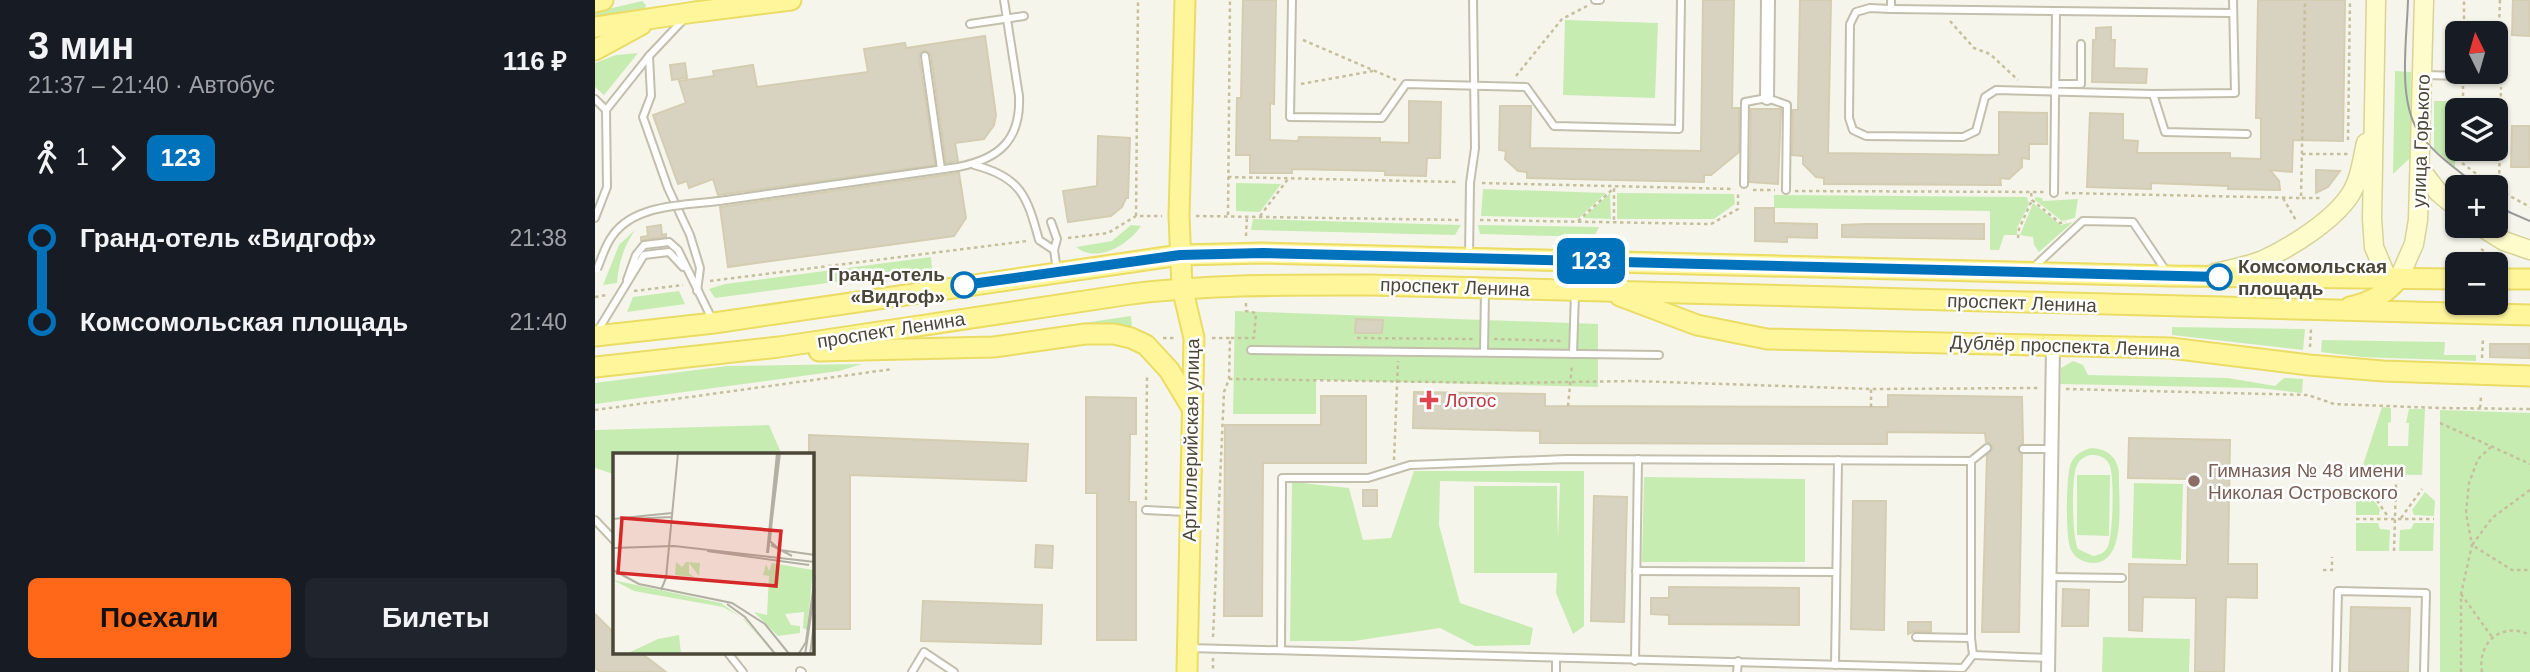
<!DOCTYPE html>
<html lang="ru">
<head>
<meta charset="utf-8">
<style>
	:root { --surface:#171b24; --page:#20242c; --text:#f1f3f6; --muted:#9ea1a6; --accent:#ff6819 }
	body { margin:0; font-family:Helvetica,sans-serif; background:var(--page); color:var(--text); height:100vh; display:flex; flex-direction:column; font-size:26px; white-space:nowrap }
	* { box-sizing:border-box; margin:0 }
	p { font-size:23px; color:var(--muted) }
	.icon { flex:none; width:38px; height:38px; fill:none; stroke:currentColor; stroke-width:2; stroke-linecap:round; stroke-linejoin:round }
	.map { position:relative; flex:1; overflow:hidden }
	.details { display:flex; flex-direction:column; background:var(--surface); width:595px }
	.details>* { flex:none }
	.badge { padding:0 14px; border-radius:10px; font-size:24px; line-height:46px }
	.needle { width:46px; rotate:355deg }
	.fabs { position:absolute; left:1850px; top:21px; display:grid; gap:14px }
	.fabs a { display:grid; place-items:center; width:63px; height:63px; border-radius:10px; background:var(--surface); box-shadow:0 2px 5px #0004; font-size:35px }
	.map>.badge { position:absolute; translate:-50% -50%; box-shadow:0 0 0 4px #fff }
	.legs { display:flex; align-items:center; gap:10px; height:77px; padding:0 28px; font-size:23px }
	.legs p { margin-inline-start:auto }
	.head { display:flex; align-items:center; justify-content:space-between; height:119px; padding:0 28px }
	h1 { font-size:38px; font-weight:800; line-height:52px }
	.cta { display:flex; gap:14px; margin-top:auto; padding:14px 28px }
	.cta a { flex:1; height:80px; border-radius:10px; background:var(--accent); color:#111; font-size:28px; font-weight:800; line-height:80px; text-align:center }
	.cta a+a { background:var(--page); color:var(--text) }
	ul { padding:0 28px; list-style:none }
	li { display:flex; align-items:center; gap:24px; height:84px; font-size:26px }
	li i { display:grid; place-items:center; width:10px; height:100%; margin:0 9px; background:currentColor }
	li i::after { content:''; width:18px; height:18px; margin:-9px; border:5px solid; border-radius:50%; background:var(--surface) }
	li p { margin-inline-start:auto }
	li:first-child i { background:linear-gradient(#0000 50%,currentColor 0) }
	li:last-child i { background:linear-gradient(currentColor 50%,#0000 0) }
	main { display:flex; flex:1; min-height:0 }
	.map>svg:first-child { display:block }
	.green { fill:#c7ecb2; fill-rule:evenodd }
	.building { fill:#d8d3c0; stroke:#d4cdb2; stroke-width:2 }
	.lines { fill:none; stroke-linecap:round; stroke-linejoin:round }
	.service-casing { stroke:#c2bfad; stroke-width:10 }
	.minor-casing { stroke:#c2bfad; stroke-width:16 }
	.secondary-casing { stroke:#d8d399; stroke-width:21 }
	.primary-casing { stroke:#eadc65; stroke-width:23 }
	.path { stroke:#c5bf9d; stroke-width:2.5; stroke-dasharray:3.5 3.5; stroke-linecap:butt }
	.service { stroke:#fff; stroke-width:6 }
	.minor { stroke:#fff; stroke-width:12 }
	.secondary { stroke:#fffccc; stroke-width:18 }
	.primary { stroke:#fff69b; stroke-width:19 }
	.tram { stroke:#9a9a9a; stroke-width:2 }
	.service-bridge-casing { stroke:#c2bfad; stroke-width:10; stroke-linecap:butt }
	.service-bridge { stroke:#fff; stroke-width:6 }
	.line-1-casing { stroke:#fff; stroke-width:16 }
	.line-1 { stroke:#0072bc; stroke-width:10 }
	.stop-1-dot { fill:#fff; stroke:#0072bc; stroke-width:3.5 }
	.health-dot { fill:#e0444e; stroke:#fff; stroke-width:2.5 }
	.education-dot { fill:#8d6e63; stroke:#fff; stroke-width:2.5 }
	.labels { text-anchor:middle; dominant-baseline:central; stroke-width:5; stroke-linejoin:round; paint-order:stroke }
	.street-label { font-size:19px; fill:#4b4738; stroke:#fff }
	.stop-label { font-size:19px; font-weight:bold; fill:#4b4738; stroke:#fff; text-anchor:start }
	.health-label { font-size:19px; fill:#be3a42; stroke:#fff; text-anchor:start }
	.education-label { font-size:19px; fill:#785e54; stroke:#fff; text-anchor:start }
	.inset-road { fill:none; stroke:#b2afa3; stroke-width:2 }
	.view { fill:#d62828; fill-opacity:0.15; stroke:#d62828; stroke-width:3.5 }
	.inset-edge { fill:none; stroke:#4b4738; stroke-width:3.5 }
</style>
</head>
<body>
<main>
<section class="details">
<div class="head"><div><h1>3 мин</h1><p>21:37 – 21:40 · Автобус</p></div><b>116 ₽</b></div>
<div class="legs"><svg class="icon" aria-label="walk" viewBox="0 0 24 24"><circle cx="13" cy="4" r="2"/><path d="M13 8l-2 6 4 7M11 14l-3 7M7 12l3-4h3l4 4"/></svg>1<svg class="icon" aria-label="forward" viewBox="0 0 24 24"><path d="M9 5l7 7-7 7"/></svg><b class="badge" style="background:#0072bc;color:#fff">123</b></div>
<ul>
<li><i style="color:#0072bc"></i><b>Гранд-отель «Видгоф»</b><p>21:38</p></li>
<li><i style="color:#0072bc"></i><b>Комсомольская площадь</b><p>21:40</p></li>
</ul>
<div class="cta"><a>Поехали</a><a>Билеты</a></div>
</section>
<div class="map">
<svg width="1935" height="672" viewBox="0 0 1935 672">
	<rect width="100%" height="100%" fill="#f6f5eb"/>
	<g class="green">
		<path d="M47,1l4,4 -2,7 -49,8v-8z"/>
		<path d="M970,20l93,3 -3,75 -92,-3z"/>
		<path d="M43,53l-34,42 -9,-8v-24l21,-8z"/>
		<path d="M1800,71l16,1 -1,86 -17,16z"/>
		<path d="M1839,101h21v66l-21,-18z"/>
		<path d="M641,183l45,1 -21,28 -24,-1z"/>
		<path d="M888,189l123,4 -27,25 -98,-2z"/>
		<path d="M1015,193l1,26 -28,-1z"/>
		<path d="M1022,193l117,1 1,10 -21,15h-97z"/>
		<path d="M1179,195l253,2 2,7 -12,24v7h-13l-5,15h-9v-39l-216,-3z"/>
		<path d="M1440,197l7,1 1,3 35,-2 -3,19 -13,3 -27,-21z"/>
		<path d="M1438,203l28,22 12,-3 -34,30 -5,-7 -1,-8 -13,-2z"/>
		<path d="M658,219l208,6 -6,10 -204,-5z"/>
		<path d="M536,225l10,1c-13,19 -44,38 -65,21l36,-6z"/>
		<path d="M883,225l121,2 -5,10 -114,-3z"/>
		<path d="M40,230c-12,18 -16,32 -18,53l-14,2 16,-40z"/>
		<path d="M336,257l1,12 -217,29 -6,-9 16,-5z"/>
		<path d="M84,291l6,13 -58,8 6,-15z"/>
		<path d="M640,311l363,13v63l-282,-7v34h-83z"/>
		<path d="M536,316l1,13 -124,8v-3z"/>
		<path d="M1577,327l133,2 -2,21 -131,-15z"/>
		<path d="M1727,340l123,2 -1,13h32v6l-114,-4 -41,-5z"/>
		<path d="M1478,361l10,4 5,10 140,3 47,8 9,-8 19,1 -1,14 -43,-5 -199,-4 1,-16z"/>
		<path d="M267,364l-23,7 -244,33v-21l132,-17z"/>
		<path d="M1787,407l9,1v14l-3,1v23h20l1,-23h-3l3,-14h16l-3,66 -62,-1z"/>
		<path d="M1845,410l90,3v259h-90z"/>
		<path d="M174,425l13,30h-168v19l-19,-6v-38z"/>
		<path d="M1497,448c16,1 25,9 27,25 -1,24 9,90 -26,90 -9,0 -18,-5 -22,-13 -6,-11 -5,-76 0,-87 4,-9 12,-13 21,-15zM1495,455c8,0 15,1 19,9 6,9 4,76 -2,84 -4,6 -9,7 -14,8l-15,-7c-6,-11 -7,-73 -1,-84 3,-6 7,-8 13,-10z"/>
		<path d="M819,471h170v155l-11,8 -17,-41 1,-20h-83v-87h83l1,54 2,-57 -120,-2 -1,44 21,78 73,25 -3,17 -55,1 -35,-18 -86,13h-64l2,-159 57,6 14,52 28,-2z"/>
		<path d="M1482,475h33l-1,61 -32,-1z"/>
		<path d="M1049,477l161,2v83h-163z"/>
		<path d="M1539,483l49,1 -2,76 -49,-2z"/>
		<path d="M1772,491l13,18 -1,6h-23v-17z"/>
		<path d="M1830,492l10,9 -1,15 -20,-1 -2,-5z"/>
		<path d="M1761,523h22l2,6 10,1 -1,21h-33z"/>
		<path d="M1819,523h20l-1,28h-34l1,-21 11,-1z"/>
		<path d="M1508,637l87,2 -1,33h-87z"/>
	</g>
	<g class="building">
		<path d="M648,0h33l-2,104 -4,-1v37l28,1 1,-4 81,1v4l29,1v-42l32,1 -1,56h-13l-1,18 -41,-1v-4l-93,-2v4h-42v-18h-14l1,-57h4z"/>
		<path d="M1108,0h31l-2,108h7v44l-28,23h-7v7l-177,-4v-6l-9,-1 -13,-12 1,-8 -7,-1 1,-44h31l-1,42 171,3z"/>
		<path d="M1205,0h31l-3,153 171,2v-43l48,1v31h-18v15l-7,-1v9l-13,12 -9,-1 1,7 -177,-1v-6l-8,-1 -13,-13v-8l-11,-1 1,-45h5z"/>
		<path d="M1667,0h83l-2,141 -50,-1 -1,32 -22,-2 9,11 1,9 -52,-1v-3l-77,-3v6l-64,-2 3,-74 33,1v26l15,1 -1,12h93v5l31,1v-41h-5l2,-117z"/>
		<path d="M1918,0h17v36l-18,-1z"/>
		<path d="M1516,27v13h4l-1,28 33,1 -1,14 -54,-1 1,-42h3v-12z"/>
		<path d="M390,36l11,79 -2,10 -10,14 -29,4 3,18 -12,2 -15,-108 -6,-5 -4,2 -2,5 16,108 -217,30 -5,-16 -24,9 -2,-7 -9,3 -25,-69 33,-12 -7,-22 35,-5 -1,-5 40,-6 4,22 111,-15 -4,-23 41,-6 1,5z"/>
		<path d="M90,63l2,15 -15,2 -2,-15z"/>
		<path d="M1156,109h30l-3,75 -28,-2z"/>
		<path d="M1917,126h18v41h-19z"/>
		<path d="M503,136l32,2 -2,60h-2l-4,9 -11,9 -43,6 -5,-31 34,-5z"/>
		<path d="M1721,170l24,1 -12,16 -12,6z"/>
		<path d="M364,173l7,45 -12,18 -226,31 -8,-60z"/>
		<path d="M1160,208h19v15l43,1v14l-30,-1v5l-32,-1z"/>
		<path d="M1271,224h118v15l-142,-2v-12z"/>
		<path d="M66,225l1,10 4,-1v3l-25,3v-3l7,-1 -1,-9z"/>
		<path d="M761,319l27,1 -1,13h-27z"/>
		<path d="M1895,344h40v14l-40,-1z"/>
		<path d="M819,392l131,2v12l343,1v-12l134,2 1,46 -6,5 5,7 -3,177h-37l5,-177 6,-7 -2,-4 -5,-2 -1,-9 -98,-1v12l-347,-1v-12l-127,-3z"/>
		<path d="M726,396h45v67h-103l-1,153h-38l1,-191h96z"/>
		<path d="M491,397l50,1v36h-6l-1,68h7v138h-39v-147h-11z"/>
		<path d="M214,435l219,9 -2,37 -176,-6v154h-38v-174h-3z"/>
		<path d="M1534,438l101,2 -2,124h29v34l-31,-1 -2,75h-29l1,-74 -53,-1 -1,34 -13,-1v-66l58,1 1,-86 -60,-1z"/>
		<rect x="768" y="490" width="14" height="16"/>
		<path d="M999,496l33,1 -3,125 -33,-1z"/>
		<path d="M1258,501h33l-2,129 -33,-1z"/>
		<path d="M441,545l17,1 -1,22 -17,-1z"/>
		<path d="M1074,587l130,1v37l-130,-1v-9l-18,-1v-16h18z"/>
		<path d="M1468,589l26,1 -1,36h-26z"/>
		<path d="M328,601l119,4 -1,39 -120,-3z"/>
		<path d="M1756,607l59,1 -2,64h-59z"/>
		<path d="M0,614l19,19v20h27l25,19h-66l-5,-4z"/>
		<path d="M1313,622h23v10l-16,-1 -7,3z"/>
	</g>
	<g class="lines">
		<g class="service-casing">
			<g id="service">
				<path d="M697,0l-2,117 92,1 24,-34 120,3 28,39 125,3 2,-129"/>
				<path d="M1000,0h5"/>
				<path d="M1296,0v9l-21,-1 -14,4 -6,12 -1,94 4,12 13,6 97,1 13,-6 9,-34 11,-7 157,4 82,-1 -2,-93"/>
				<path d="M1296,9l341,4"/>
				<path d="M89,19l-35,37 2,40 -8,21 25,71 22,47 10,33 -3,23"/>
				<path d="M375,24l54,-8"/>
				<path d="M330,56l16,113"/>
				<path d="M1828,75l79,2"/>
				<path d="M1462,84h24v-40"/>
				<path d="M1558,94l12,38 82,2"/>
				<path d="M0,99l11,11"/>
				<path d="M379,165c47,12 53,31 65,75l15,10"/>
				<path d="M1149,184l1,-82 22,-4 20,7 -1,85"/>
				<path d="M1459,193l2,-181"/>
				<path d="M124,201l239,-34c41,-8 63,-27 61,-71l-15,-96"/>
				<path d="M0,218l12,-31 -1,-77 43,-54"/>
				<path d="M456,222l6,17 -3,11 3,20"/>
				<path d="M874,257l1,-74 5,-35 -2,-148"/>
				<path d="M1438,268l50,-47 50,1 33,49"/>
				<path d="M32,280l9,-25 8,-10 25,-3 9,8 35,71"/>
				<path d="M2,332l47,-77 25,-3 14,15"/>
				<path d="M656,350l408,5"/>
				<path d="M889,352l1,-62"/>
				<path d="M978,354l2,-61"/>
				<path d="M1428,449h29"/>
				<path d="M551,510l40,2"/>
				<path d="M0,520l19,20"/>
				<path d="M1041,571l200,1"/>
				<path d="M1455,577l72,1"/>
				<path d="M1321,637l55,1"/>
				<path d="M594,648l774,20 10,-13 -2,-17v-177"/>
				<path d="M686,649l1,-171h86l42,-13 157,-6 404,2 16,-13"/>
				<path d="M133,653l15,19"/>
				<path d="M1378,655l75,3"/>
				<path d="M961,659v13"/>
				<path d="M1040,661l3,-202"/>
				<path d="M1240,665l3,-205"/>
				<path d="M205,671l2,1"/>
				<path d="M317,672l12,-20 30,20"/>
				<path d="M1142,672l1,-11"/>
				<path d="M1741,672l2,-81 88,2 -2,79"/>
			</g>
		</g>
		<g class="minor-casing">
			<g id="minor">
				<path d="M1172,98l1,-98"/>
				<path d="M1453,672l5,-326"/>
			</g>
		</g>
		<g class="secondary-casing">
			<g id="secondary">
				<path d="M1781,0l-4,219 2,28 13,31"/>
				<path d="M1826,170l17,22 19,16"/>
				<path d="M1885,226l24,15 26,9"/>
				<path d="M1620,273c16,-4 33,-7 48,-13 28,-13 70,-39 87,-65 10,-15 12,-35 16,-52"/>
				<path d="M1804,278l15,-34 4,-24 6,-220"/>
			</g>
		</g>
		<g class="primary-casing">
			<g id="primary">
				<path d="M590,0l-6,216 3,71 12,51 -7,334"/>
				<path d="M0,2l8,-2"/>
				<path d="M0,27l100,-15 96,-12"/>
				<path d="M0,50l46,-25"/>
				<path d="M1900,279h35"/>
				<path d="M1025,296l77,29 70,14 403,9 139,17 74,6 147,5"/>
				<path d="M1755,307c21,-5 35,-12 49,-29"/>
				<path d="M0,336l119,-13 466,-68 83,-2 906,23 288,3"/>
				<path d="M224,351l175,-4 91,-13h29l17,4 15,7 23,25 23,38"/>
				<path d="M0,367l184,-20 352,-53c80,-10 159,-9 240,-9l1159,30"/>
			</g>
		</g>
		<g class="path">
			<path d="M1905,0l-2,52 2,15"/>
			<path d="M1355,21l24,27 16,6 28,26"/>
			<path d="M1869,33v-33"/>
			<path d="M708,40l93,40"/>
			<path d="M921,76l46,-57 25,-13"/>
			<path d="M706,84l72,-13"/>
			<path d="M1868,110v-24"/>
			<path d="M1753,140l2,-140"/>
			<path d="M1867,149v14l32,24"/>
			<path d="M1707,154h46"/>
			<path d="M633,177l230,5"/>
			<path d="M887,183l252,6"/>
			<path d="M1900,188l4,2 2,-103"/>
			<path d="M1158,190h22"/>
			<path d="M1904,190l31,17"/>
			<path d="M1200,191l249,1"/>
			<path d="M1436,193l1,7 28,23 6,-1"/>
			<path d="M1470,193l236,5 4,-198"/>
			<path d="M1688,198l14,24"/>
			<path d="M1707,198h21"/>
			<path d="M633,215l2,-215"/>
			<path d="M541,216l2,-216"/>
			<path d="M601,216l263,4"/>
			<path d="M665,216l28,-37"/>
			<path d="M885,220l231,4 27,-15v-15"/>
			<path d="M983,221l36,-33v34"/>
			<path d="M1856,225l14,11"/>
			<path d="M651,236l1,-21"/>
			<path d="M473,238l40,-5 28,-17h26"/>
			<path d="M1423,238l1,-9 13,-29"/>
			<path d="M1886,249l4,3v5"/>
			<path d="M115,281l317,-40"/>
			<path d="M39,291l49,-6"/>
			<path d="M0,297l12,-2"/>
			<path d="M568,338h14"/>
			<path d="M617,338h18"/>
			<path d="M762,338l116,1"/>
			<path d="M899,339l70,2"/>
			<path d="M1715,347l1,-18"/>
			<path d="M1887,358l1,-20"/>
			<path d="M634,379l276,4 129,-2 237,8 167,-1"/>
			<path d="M1471,389l242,6 26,9 106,4 90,1"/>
			<path d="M973,406l4,-41"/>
			<path d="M1276,407v-18"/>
			<path d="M1885,408l1,-11"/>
			<path d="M0,410l298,-41"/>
			<path d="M1845,423l90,41"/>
			<path d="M799,460l4,-99"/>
			<path d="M1774,489l20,29"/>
			<path d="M1935,490l-38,28 -20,27 40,25h18"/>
			<path d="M551,500l1,-126"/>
			<path d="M1806,518l21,-29"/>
			<path d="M1761,519h78"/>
			<path d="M1799,551l2,-67"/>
			<path d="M1728,570h9v-13"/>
			<path d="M1866,594l31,43"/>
			<path d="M618,637l11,-245 5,-13 1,-41h24l2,-25 -10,-2v-8"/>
			<path d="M618,658v14"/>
			<path d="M1866,672v-78l11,-49 -6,-32 3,-30 9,-24 13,-12"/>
			<path d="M1887,672c-5,-30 20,-51 48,-37"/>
		</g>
		<use href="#service" class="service"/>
		<use href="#minor" class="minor"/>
		<use href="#secondary" class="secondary"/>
		<use href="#primary" class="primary"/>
		<g class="tram">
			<path d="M1813,0c-1,41 -12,104 14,137 16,20 38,35 57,50"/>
			<path d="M1900,200l14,12 21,9"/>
		</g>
		<g class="service-bridge-casing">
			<path id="service-bridge" d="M2,269c5,-11 8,-24 16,-34 22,-31 72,-30 106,-34"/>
		</g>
		<use href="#service-bridge" class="service-bridge"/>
	</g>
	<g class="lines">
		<g class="line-1-casing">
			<path id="line-1" d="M369,285l216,-30 83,-2 956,24"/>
		</g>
		<use href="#line-1" class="line-1"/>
	</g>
	<g class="stop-1-dot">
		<circle cx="1624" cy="277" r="12"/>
		<circle cx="369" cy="285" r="12"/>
	</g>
	<path class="health-dot" d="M830.5 389.5h7v7h7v7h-7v7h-7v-7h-7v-7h7z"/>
	<circle class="education-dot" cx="1599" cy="481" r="7"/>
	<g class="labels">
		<g class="street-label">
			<text transform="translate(1826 141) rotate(-88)">улица Горького</text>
			<text transform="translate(860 287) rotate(2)">проспект Ленина</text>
			<text transform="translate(1427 303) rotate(2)">проспект Ленина</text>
			<text transform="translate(296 330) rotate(-9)">проспект Ленина</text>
			<text transform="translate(1470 346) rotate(2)">Дублёр проспекта Ленина</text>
			<text transform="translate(596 440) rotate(-89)">Артиллерийская улица</text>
		</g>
		<g class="stop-label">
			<text x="1643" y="266">Комсомольская<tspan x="1643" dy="22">площадь</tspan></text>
			<text x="350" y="274" text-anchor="end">Гранд-отель<tspan x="350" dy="22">«Видгоф»</tspan></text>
		</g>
		<g class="health-label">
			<text x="850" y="400">Лотос</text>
		</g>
		<g class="education-label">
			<text x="1613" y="470">Гимназия № 48 имени<tspan x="1613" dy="22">Николая Островского</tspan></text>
		</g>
	</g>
	<g transform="translate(18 453)">
		<rect width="201" height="201" fill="#f6f5eb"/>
		<path d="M63,109l6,5 4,-5 14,1 -1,13 -10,-13v10l5,4 -19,-2zM159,110l41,7 -6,60 -4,-2 1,-16 -19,2 6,11 9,1v7l-22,3 -24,-24 13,3 2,-39 -6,-1 3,-11 3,7zM0,127l108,23 24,17 26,30 -30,-33 -18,-10 -89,-16zM66,182l2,19h-55l32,-15z" fill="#c7ecb2"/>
		<path class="inset-road" d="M165,0l-8,88 10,9 35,5M0,66l59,-6M18,66l40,-2M158,92l21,11M0,95l61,-2 141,16M94,98l102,14M154,100l10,-100M155,100l12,-100M0,117l26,14 93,19 33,21 25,31M48,137l5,-12 12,-125M114,151l18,13 31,38M185,202l8,-13 9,-66M192,202l10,-67M197,202l5,-40"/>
		<path class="view" d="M9,65l159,13 -5,55 -158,-13z"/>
		<rect width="201" height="201" class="inset-edge"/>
	</g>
</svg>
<div class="fabs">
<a><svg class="needle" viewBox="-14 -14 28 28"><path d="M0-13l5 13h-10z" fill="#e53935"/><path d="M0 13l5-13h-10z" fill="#9ea1a6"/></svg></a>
<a><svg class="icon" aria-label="layers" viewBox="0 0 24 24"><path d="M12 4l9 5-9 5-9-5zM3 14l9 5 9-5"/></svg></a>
<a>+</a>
<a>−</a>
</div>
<b class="badge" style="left:996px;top:261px;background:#0072bc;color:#fff">123</b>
</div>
</main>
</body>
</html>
